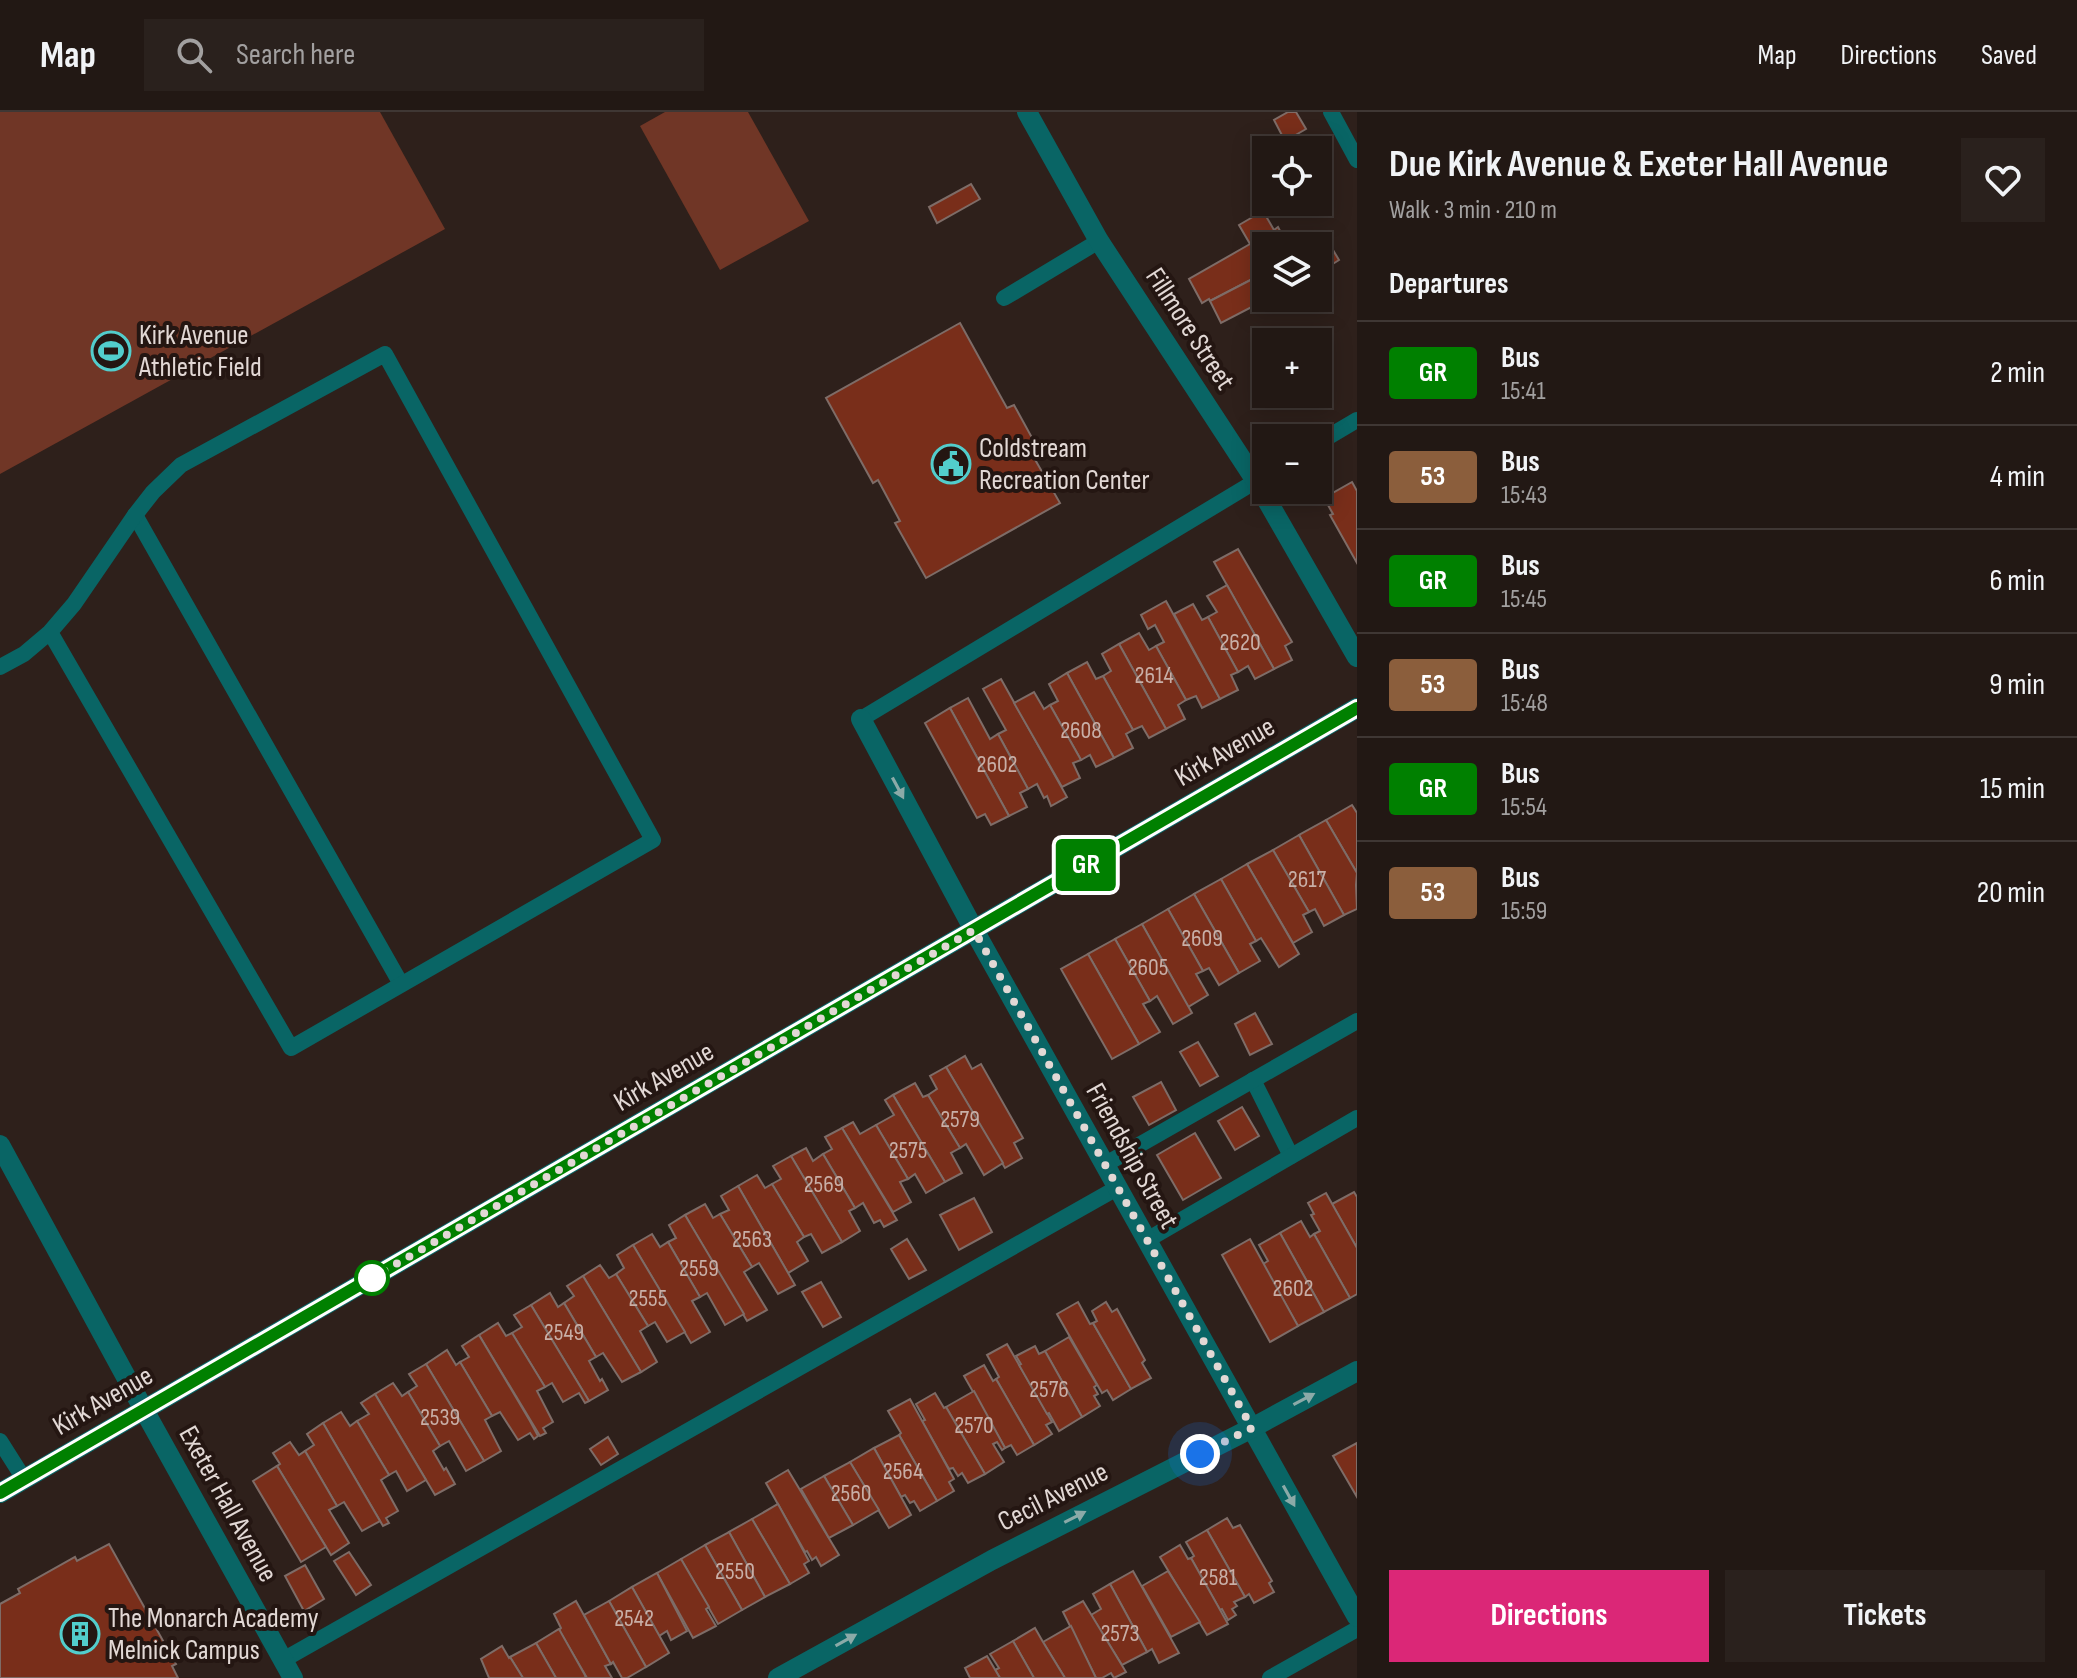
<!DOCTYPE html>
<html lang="en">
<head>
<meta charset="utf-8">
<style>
	:root { --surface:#221814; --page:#2a211d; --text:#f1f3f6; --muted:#a2a0a0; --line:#3f3734; --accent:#db2777 }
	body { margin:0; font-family:"Sofia Sans Condensed",sans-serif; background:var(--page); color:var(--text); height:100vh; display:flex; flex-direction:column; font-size:30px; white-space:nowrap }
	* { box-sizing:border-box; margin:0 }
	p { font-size:26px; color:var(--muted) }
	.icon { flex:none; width:44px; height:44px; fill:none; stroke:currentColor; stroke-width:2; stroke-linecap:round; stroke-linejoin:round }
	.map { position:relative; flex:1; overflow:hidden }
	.sheet { display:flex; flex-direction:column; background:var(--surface); width:720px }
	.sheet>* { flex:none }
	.badge { padding:0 16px; border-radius:6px; font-size:28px; line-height:52px }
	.tools { position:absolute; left:1252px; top:24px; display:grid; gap:16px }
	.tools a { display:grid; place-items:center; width:80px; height:80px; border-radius:0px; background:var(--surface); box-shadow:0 4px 20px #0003,0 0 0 2px var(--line); font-size:40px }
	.you { position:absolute; width:40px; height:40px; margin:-20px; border:6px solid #fff; border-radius:50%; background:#1a73e8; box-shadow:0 0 0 12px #1a73e833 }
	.map>.badge { position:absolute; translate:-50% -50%; box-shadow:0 0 0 4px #fff }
	h2 { padding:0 32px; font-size:30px; line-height:72px }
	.round { display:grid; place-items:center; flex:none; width:84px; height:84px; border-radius:0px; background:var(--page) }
	.head { display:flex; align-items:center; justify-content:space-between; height:136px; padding:0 32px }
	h1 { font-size:38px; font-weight:700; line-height:60px }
	.action { display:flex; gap:16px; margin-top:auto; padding:16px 32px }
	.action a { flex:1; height:92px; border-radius:0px; background:var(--accent); color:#fff; font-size:32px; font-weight:700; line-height:92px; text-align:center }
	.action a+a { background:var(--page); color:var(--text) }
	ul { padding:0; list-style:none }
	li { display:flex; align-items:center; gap:24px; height:104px; padding:0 32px; border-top:2px solid var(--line) }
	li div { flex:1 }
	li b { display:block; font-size:30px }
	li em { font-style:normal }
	li .badge { min-width:88px; font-weight:700; text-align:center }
	header { display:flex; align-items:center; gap:48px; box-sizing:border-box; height:112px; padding:0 40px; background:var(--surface); border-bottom:2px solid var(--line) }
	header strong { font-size:38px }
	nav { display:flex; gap:44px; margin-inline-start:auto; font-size:28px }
	.search { width:560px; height:72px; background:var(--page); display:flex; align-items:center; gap:20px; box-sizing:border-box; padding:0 28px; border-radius:0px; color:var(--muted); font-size:30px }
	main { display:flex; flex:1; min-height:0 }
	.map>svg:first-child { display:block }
	.green { fill:#703626 }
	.building { fill:#792e1a; stroke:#7e6c67; stroke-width:2 }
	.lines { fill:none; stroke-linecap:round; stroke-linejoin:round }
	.service { stroke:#096565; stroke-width:16 }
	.minor { stroke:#096565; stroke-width:20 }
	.tertiary { stroke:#096565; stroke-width:20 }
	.oneway { fill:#8baaa8 }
	.line-casing { stroke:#fff; stroke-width:18 }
	.line { stroke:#008000; stroke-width:12 }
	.walk { stroke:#e2d8d5; stroke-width:8; stroke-dasharray:0 14.4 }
	.stop-dot { fill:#fff; stroke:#008000; stroke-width:4 }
	.labels { text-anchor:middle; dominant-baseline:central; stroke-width:8; stroke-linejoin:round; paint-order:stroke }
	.number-label { font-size:24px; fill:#c8aea6 }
	.street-label { font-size:28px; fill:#e2d8d5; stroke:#241612 }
	.poi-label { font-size:28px; fill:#e2d8d5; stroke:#241612; text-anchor:start }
</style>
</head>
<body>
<header>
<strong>Map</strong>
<div class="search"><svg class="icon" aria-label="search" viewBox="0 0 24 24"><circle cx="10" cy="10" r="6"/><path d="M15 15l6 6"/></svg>Search here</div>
<nav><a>Map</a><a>Directions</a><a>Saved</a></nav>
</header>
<main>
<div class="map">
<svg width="1357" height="1566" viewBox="0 0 1357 1566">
	<rect width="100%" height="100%" fill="#2e201b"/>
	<g class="green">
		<path d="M0,0h380l65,117 -445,245z"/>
		<path d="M665,0h83l61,109 -89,49 -80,-144z"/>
	</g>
	<g class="building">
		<path d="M1288,0h8l10,17 -21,12 -11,-21z"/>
		<path d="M971,72l9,15 -43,24 -8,-16z"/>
		<path d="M1263,99l11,19 4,-3 10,19h-22v26l-56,29 -1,-2 -7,4 -13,-24 61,-35 -11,-19z"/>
		<path d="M1327,128l12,20 -11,7 -4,-6 -6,3v-18h-2z"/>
		<path d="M1266,160v26h3l-48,25 -11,-22z"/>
		<path d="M960,211l47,85 7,-3 22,40 -7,4 31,54 -134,75 -31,-55 5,-2 -22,-41 -5,3 -47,-85z"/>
		<path d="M1352,370l5,9v72l-27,-48 3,-1 -9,-16z"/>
		<path d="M1238,437l54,93 -7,4 7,14 -18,9 -60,-107z"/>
		<path d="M1227,473l47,84 -19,10 -7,-13 -10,6 -30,-55 9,-5 -10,-16z"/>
		<path d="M1166,489l54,98 -18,9 -6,-12 -10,4 -30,-54 8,-4 -9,-17 -7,4 -7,-14z"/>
		<path d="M1193,492l9,16 6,-3 30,55 -7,3 7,15 -18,9 -46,-85z"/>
		<path d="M1139,521l10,17 7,-4 30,54 -8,5 7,14 -19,10 -47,-85z"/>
		<path d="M1119,532l47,85 -17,9 -7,-12 -9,4 -30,-54 8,-5 -9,-17z"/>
		<path d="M1087,550l9,17 7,-3 30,54 -7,4 7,14 -19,10 -47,-85z"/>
		<path d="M1067,561l47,85 -18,9 -6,-12 -9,5 -31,-55 8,-4 -9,-17z"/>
		<path d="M1001,567l66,118 -16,9 -4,-10 -3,2 -7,-14 -9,5 -30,-55 8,-4 -23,-41z"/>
		<path d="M1034,580l10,17 6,-4 31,55 -8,3 7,15 -18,9 -48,-84z"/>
		<path d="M968,586l22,41 8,-5 30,55 -8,4 7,14 -18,9 -59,-108z"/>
		<path d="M950,596l59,108 -18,9 -6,-11 -8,4 -52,-95z"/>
		<path d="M1352,693l5,8v60l-31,-53z"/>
		<path d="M1326,708l31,53 -1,12 1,24 -13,6 -45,-80z"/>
		<path d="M1299,723l45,80 -20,11 -9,-17 -6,3 -36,-62z"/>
		<path d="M1273,738l36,62 -6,3 9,17 -19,11 -46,-79z"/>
		<path d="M1247,752l52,90 -20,13 -18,-29 -5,3 -35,-62z"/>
		<path d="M1221,767l35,62 -6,3 10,17 -21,12 -45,-79z"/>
		<path d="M1194,782l45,79 -20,12 -10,-17 -6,3 -35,-62z"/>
		<path d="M1168,797l35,62 -7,3 12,21 -20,12 -46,-83z"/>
		<path d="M1142,812l50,89 -19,11 -16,-28 -7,5 -35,-62z"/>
		<path d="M1115,827l35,62 -7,3 17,28 -21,12 -51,-90z"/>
		<path d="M1088,842l51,90 -27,15 -51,-90z"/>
		<path d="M1255,901l17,31 -22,11 -15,-31z"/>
		<path d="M1198,930l20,34 -18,10 -20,-34z"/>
		<path d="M965,944l7,13 9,-5 42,74 -9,5 8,15 -17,10 -59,-101z"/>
		<path d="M946,955l57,96 -19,12 -18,-31 -6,4 -32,-53 9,-6 -7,-13z"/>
		<path d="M1161,970l15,28 -27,15 -16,-28z"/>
		<path d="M915,971l8,14 5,-2 32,53 -9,5 11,20 -17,9 -52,-87z"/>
		<path d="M893,983l52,87 -19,11 -11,-19 -7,5 -32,-54 18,-10 -9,-15z"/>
		<path d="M1242,995l17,29 -24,14 -17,-29z"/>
		<path d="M853,1010l7,12 16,-9 32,54 -8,3 11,20 -18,10 -51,-84z"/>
		<path d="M842,1016l55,92 -13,7 -4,-7 -6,3 -11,-20 -8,5 -32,-54 9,-5 -7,-12z"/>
		<path d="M1195,1021l26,45 -38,22 -26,-45z"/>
		<path d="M806,1036l7,13 10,-7 32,54 -6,3 11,20 -18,11 -51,-86z"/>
		<path d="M791,1044l51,86 -20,11 -11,-19 -7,3 -32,-53 9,-5 -8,-13z"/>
		<path d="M757,1063l8,13 7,-4 32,53 -7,5 11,19 -20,12 -50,-87z"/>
		<path d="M738,1074l57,99 -17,9 -19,-31 -7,4 -32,-53 9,-4 -8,-14z"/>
		<path d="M1354,1080l3,5v51l-25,-44z"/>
		<path d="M1326,1081l31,55v46l-7,4 -36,-64 6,-3 -9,-16 3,-1 -6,-11z"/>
		<path d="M974,1086l18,34 -33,18 -19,-35z"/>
		<path d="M705,1092l8,14 7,-4 32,53 -8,5 23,38 -20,11 -62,-106z"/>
		<path d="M685,1103l59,99 -19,11 -18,-32 -7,4 -32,-55 8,-4 -7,-13z"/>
		<path d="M1301,1109l9,16 4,-3 36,64 -26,14 -44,-79z"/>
		<path d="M1280,1121l44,79 -26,14 -35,-62 5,-3 -9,-16z"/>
		<path d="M652,1122l8,13 8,-5 32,55 -8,4 18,31 -19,11 -58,-98z"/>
		<path d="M907,1127l19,31 -17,9 -18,-30z"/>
		<path d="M1250,1127l48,87 -28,16 -48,-87z"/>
		<path d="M633,1133l52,87 -18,10 -12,-20 -7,4 -32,-52 8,-6 -7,-13z"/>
		<path d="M600,1153l9,13 7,-4 32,52 -8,5 17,31 -16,10 -58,-96z"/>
		<path d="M583,1164l58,96 -19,10 -19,-29 -7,4 -32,-54 10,-7 -7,-10z"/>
		<path d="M821,1170l20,35 -18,10 -21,-35z"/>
		<path d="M550,1181l8,14 6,-4 32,54 -7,4 11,20 2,-2 6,11 -19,11 -58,-96z"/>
		<path d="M1078,1190l12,22 3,-1 38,66 -18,11 -6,-10 -5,3 -45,-79z"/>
		<path d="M1106,1190l6,10 5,-3 28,51 -3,3 9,15 -20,11 -38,-66 4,-2 -5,-10z"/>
		<path d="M531,1193l58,96 -4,2 -6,-10 -16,9 -11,-19 -7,4 -33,-54 10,-6 -8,-12z"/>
		<path d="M498,1211l8,13 6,-3 33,54 -8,4 16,31 -10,6 3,5 -6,3 -61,-101z"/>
		<path d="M479,1223l51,86 8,15 -4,3 -4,-6 -12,7 -18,-28 -8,4 -32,-54 9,-5 -7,-11z"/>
		<path d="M1069,1225l28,48 -3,2 4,7 -4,2 6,10 -18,11 -37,-66z"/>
		<path d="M1007,1232l45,78 -6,3 6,9 -18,11 -38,-66 3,-2 -12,-22z"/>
		<path d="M1035,1234l4,8 6,-3 37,66 -23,14 -10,-18 -2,1 -28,-49 2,-1 -5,-8z"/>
		<path d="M447,1238l9,15 4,-3 32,54 -7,4 16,31 -17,10 -58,-97z"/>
		<path d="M426,1252l58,97 -18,10 -17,-30 -9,5 -32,-54 9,-6 -8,-12z"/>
		<path d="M984,1253l9,16 3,-2 38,66 -17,10 -6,-10 -6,3 -41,-72z"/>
		<path d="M393,1271l9,13 6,-4 32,54 -7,5 11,19 2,-2 9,16 -20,11 -60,-101z"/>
		<path d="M974,1279l31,57 -3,2 -5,-8 -4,2 11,18 -19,12 -39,-67z"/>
		<path d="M935,1281l9,15 2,-1 39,67 -17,9 -6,-10 -4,3 -5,-8 -4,1 -27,-48 3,-1 -9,-16z"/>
		<path d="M375,1282l51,86 -19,11 -11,-20 -7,4 -32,-54 12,-7 -8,-11z"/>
		<path d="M910,1287l44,80 -5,3 5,9 -17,10 -38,-66 2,-2 -13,-22z"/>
		<path d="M341,1300l9,14 7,-5 32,54 -8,5 17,31 -12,7 3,5 -6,3 -60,-103z"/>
		<path d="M323,1311l57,98 -18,10 -18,-29 -7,4 -32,-55 9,-6 -7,-11z"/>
		<path d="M899,1323l38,66 -17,10 -6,-10 -4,2 -5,-8 -4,2 -27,-49z"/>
		<path d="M608,1325l10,17 -17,11 -11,-16z"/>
		<path d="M290,1330l9,13 6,-4 32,55 -8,4 20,33 -18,12 -54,-89 3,-2 -7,-11z"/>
		<path d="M1357,1331v54l-24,-41z"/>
		<path d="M874,1336l37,67 -22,13 -39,-66z"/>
		<path d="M850,1350l29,48 -26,15 -29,-49z"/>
		<path d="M277,1354l49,81 -25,15 -48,-81z"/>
		<path d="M788,1358l51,85 -18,11 -5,-9 -4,3 -5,-9 -2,1 -39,-69z"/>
		<path d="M824,1364l29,49 -24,13 -28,-49z"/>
		<path d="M778,1392l31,57 -5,3 5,9 -19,11 -38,-65z"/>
		<path d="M1227,1406l6,10 7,-3 32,56 -3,2 5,9 -20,11 -5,-9 -4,3 -38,-67z"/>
		<path d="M752,1407l38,65 -25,13 -36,-65z"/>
		<path d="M1207,1418l38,67 -11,5 3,4 -5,3 4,6 -8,5 -6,-11 -2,1 -29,-52 3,-2 -8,-14z"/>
		<path d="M729,1420l36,65 -23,13 -37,-65z"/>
		<path d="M109,1432l67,120 -4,2 6,12h-178v-74l20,-11 -2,-4 57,-32 2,4z"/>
		<path d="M705,1433l37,65 -24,14 -37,-65z"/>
		<path d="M1180,1433l8,14 3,-1 37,66 -21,11 -47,-78z"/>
		<path d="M349,1440l22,33 -15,10 -22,-34z"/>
		<path d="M681,1447l28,48 -3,2 10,17 -23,12 -36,-65z"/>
		<path d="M305,1453l19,34 -20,12 -19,-35z"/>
		<path d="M1133,1459l46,82 -20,10 -7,-14 -5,3 -37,-68z"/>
		<path d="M1168,1459l32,51 -29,15 -29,-51z"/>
		<path d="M657,1461l30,58 -16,9 -4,-9 -8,5 -27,-49z"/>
		<path d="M1110,1472l37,68 -25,13 -31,-50 10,-6 -8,-15z"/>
		<path d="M632,1475l37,66 -23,14 -37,-66z"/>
		<path d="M576,1489l35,63 -6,2 7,12h-25l-28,-48 2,-2 -7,-14z"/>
		<path d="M609,1489l37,66 -19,11h-5l-9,-16 -2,2 -27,-49z"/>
		<path d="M1083,1489l43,71 -12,6 -3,-5 -9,5h-6l-33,-66z"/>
		<path d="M1071,1514l25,52h-31l-22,-36z"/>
		<path d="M1035,1516l8,14 22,36h-31l-21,-37z"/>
		<path d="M559,1517l27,48 -2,1h-28l-20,-35z"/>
		<path d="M1013,1529l21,37h-34l-5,-8 4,-2 -9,-14z"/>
		<path d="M536,1531l20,35h-33l-13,-21z"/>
		<path d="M502,1534l7,12 1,-1 13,21h-34l-8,-19z"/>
		<path d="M987,1544l13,22h-30l-5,-10z"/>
	</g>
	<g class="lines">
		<g class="service">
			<path d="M1331,0l26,48"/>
			<path d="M1004,186l95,-57"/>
			<path d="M1318,331l39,-23"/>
			<path d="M135,403l266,469"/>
			<path d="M0,555l24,-13 26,-22 24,-28 61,-89 18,-23 28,-27 204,-111 268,486 -362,208 -241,-416"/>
			<path d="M861,607l405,-244"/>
			<path d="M1253,968l38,76"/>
			<path d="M1104,1053l253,-144"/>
			<path d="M1147,1128l210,-122"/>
			<path d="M0,1329l24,38"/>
			<path d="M283,1548l834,-472"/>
			<path d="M1270,1566l87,-49"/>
		</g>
		<g class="minor">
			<path d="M1027,0l72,129 157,240 101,176"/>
			<path d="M861,607l113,211 383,687"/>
			<path d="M144,1298l149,268"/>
			<path d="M778,1566l214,-118 260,-132 105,-57"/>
		</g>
		<g class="tertiary">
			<path d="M0,1033l144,265"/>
			<path d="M0,1381l1357,-785"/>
		</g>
	</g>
	<defs><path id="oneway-solid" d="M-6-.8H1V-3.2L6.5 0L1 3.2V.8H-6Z" transform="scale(2)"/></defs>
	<g class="oneway">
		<use href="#oneway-solid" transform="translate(898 676) rotate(62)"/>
		<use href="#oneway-solid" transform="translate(1304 1287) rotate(-28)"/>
		<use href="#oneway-solid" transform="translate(1289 1384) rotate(61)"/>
		<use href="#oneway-solid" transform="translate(1075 1405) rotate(-27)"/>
		<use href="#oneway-solid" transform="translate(846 1528) rotate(-29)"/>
	</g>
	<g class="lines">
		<g class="line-casing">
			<path id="line" d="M0,1381l1357,-785"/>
		</g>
		<use href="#line" class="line"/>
		<path class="walk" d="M372,1166l602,-348 278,498 -52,26"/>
	</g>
	<defs>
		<g id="stadium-ring" transform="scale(2)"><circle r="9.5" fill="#241612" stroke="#52cdcc" stroke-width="1.5"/><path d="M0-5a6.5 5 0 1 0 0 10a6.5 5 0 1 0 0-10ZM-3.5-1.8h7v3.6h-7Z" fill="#52cdcc"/></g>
		<g id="civic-ring" transform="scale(2)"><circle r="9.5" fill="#241612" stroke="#52cdcc" stroke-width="1.5"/><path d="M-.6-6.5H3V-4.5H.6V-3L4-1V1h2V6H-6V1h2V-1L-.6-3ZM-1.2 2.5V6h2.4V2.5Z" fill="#52cdcc"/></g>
		<g id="building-ring" transform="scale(2)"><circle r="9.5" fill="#241612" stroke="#52cdcc" stroke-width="1.5"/><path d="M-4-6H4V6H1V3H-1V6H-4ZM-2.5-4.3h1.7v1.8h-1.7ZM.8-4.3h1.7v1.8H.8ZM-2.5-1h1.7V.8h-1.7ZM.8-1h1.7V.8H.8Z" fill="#52cdcc"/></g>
	</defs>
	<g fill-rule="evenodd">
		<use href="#stadium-ring" x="111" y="239"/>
		<use href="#civic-ring" x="951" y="352"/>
		<use href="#building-ring" x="80" y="1522"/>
	</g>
	<circle class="stop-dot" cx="372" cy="1166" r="16"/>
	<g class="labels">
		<g class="number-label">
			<text x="1240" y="530">2620</text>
			<text x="1154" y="563">2614</text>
			<text x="1081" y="618">2608</text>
			<text x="997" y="652">2602</text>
			<text x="1307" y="767">2617</text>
			<text x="1202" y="826">2609</text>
			<text x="1148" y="855">2605</text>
			<text x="960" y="1007">2579</text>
			<text x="908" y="1038">2575</text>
			<text x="824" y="1072">2569</text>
			<text x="752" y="1127">2563</text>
			<text x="699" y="1156">2559</text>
			<text x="1293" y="1176">2602</text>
			<text x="648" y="1186">2555</text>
			<text x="564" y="1220">2549</text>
			<text x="1049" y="1277">2576</text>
			<text x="440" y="1305">2539</text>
			<text x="974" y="1313">2570</text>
			<text x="903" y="1359">2564</text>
			<text x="851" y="1381">2560</text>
			<text x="735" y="1459">2550</text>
			<text x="1218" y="1465">2581</text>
			<text x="634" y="1506">2542</text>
			<text x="1120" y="1521">2573</text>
		</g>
		<g class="street-label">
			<text transform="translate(1190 217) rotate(57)">Fillmore Street</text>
			<text transform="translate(1225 640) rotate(-30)">Kirk Avenue</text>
			<text transform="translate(664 965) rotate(-30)">Kirk Avenue</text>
			<text transform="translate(1132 1044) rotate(61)">Friendship Street</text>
			<text transform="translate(103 1289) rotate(-30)">Kirk Avenue</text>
			<text transform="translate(1053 1385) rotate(-27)">Cecil Avenue</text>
			<text transform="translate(228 1392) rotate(61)">Exeter Hall Avenue</text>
		</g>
		<g class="poi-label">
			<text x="139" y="223">Kirk Avenue<tspan x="139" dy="32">Athletic Field</tspan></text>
			<text x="979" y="336">Coldstream<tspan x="979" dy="32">Recreation Center</tspan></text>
			<text x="108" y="1506">The Monarch Academy<tspan x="108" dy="32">Melnick Campus</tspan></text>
		</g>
	</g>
</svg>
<div class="tools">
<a><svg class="icon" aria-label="locate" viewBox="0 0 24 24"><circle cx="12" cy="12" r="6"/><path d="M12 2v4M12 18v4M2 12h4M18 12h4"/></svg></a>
<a><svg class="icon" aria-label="layers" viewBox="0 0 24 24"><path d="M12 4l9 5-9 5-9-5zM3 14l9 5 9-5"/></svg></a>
<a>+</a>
<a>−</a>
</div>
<div class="you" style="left:1200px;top:1342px"></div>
<b class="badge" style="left:1086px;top:753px;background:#008000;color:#fff">GR</b>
</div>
<section class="sheet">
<div class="head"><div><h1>Due Kirk Avenue &amp; Exeter Hall Avenue</h1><p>Walk · 3 min · 210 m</p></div><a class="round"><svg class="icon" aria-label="heart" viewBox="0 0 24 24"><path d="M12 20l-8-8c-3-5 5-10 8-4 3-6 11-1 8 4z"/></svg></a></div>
<h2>Departures</h2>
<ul>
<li><span class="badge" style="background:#008000;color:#fff">GR</span><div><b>Bus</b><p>15:41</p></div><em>2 min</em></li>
<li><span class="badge" style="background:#8b5e3c;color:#fff">53</span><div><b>Bus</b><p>15:43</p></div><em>4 min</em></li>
<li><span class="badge" style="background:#008000;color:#fff">GR</span><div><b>Bus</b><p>15:45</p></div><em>6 min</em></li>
<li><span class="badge" style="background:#8b5e3c;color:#fff">53</span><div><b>Bus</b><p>15:48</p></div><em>9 min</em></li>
<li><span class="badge" style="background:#008000;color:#fff">GR</span><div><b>Bus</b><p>15:54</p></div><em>15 min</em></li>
<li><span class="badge" style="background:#8b5e3c;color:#fff">53</span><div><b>Bus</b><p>15:59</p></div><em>20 min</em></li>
</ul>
<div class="action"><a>Directions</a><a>Tickets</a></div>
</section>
</main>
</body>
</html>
